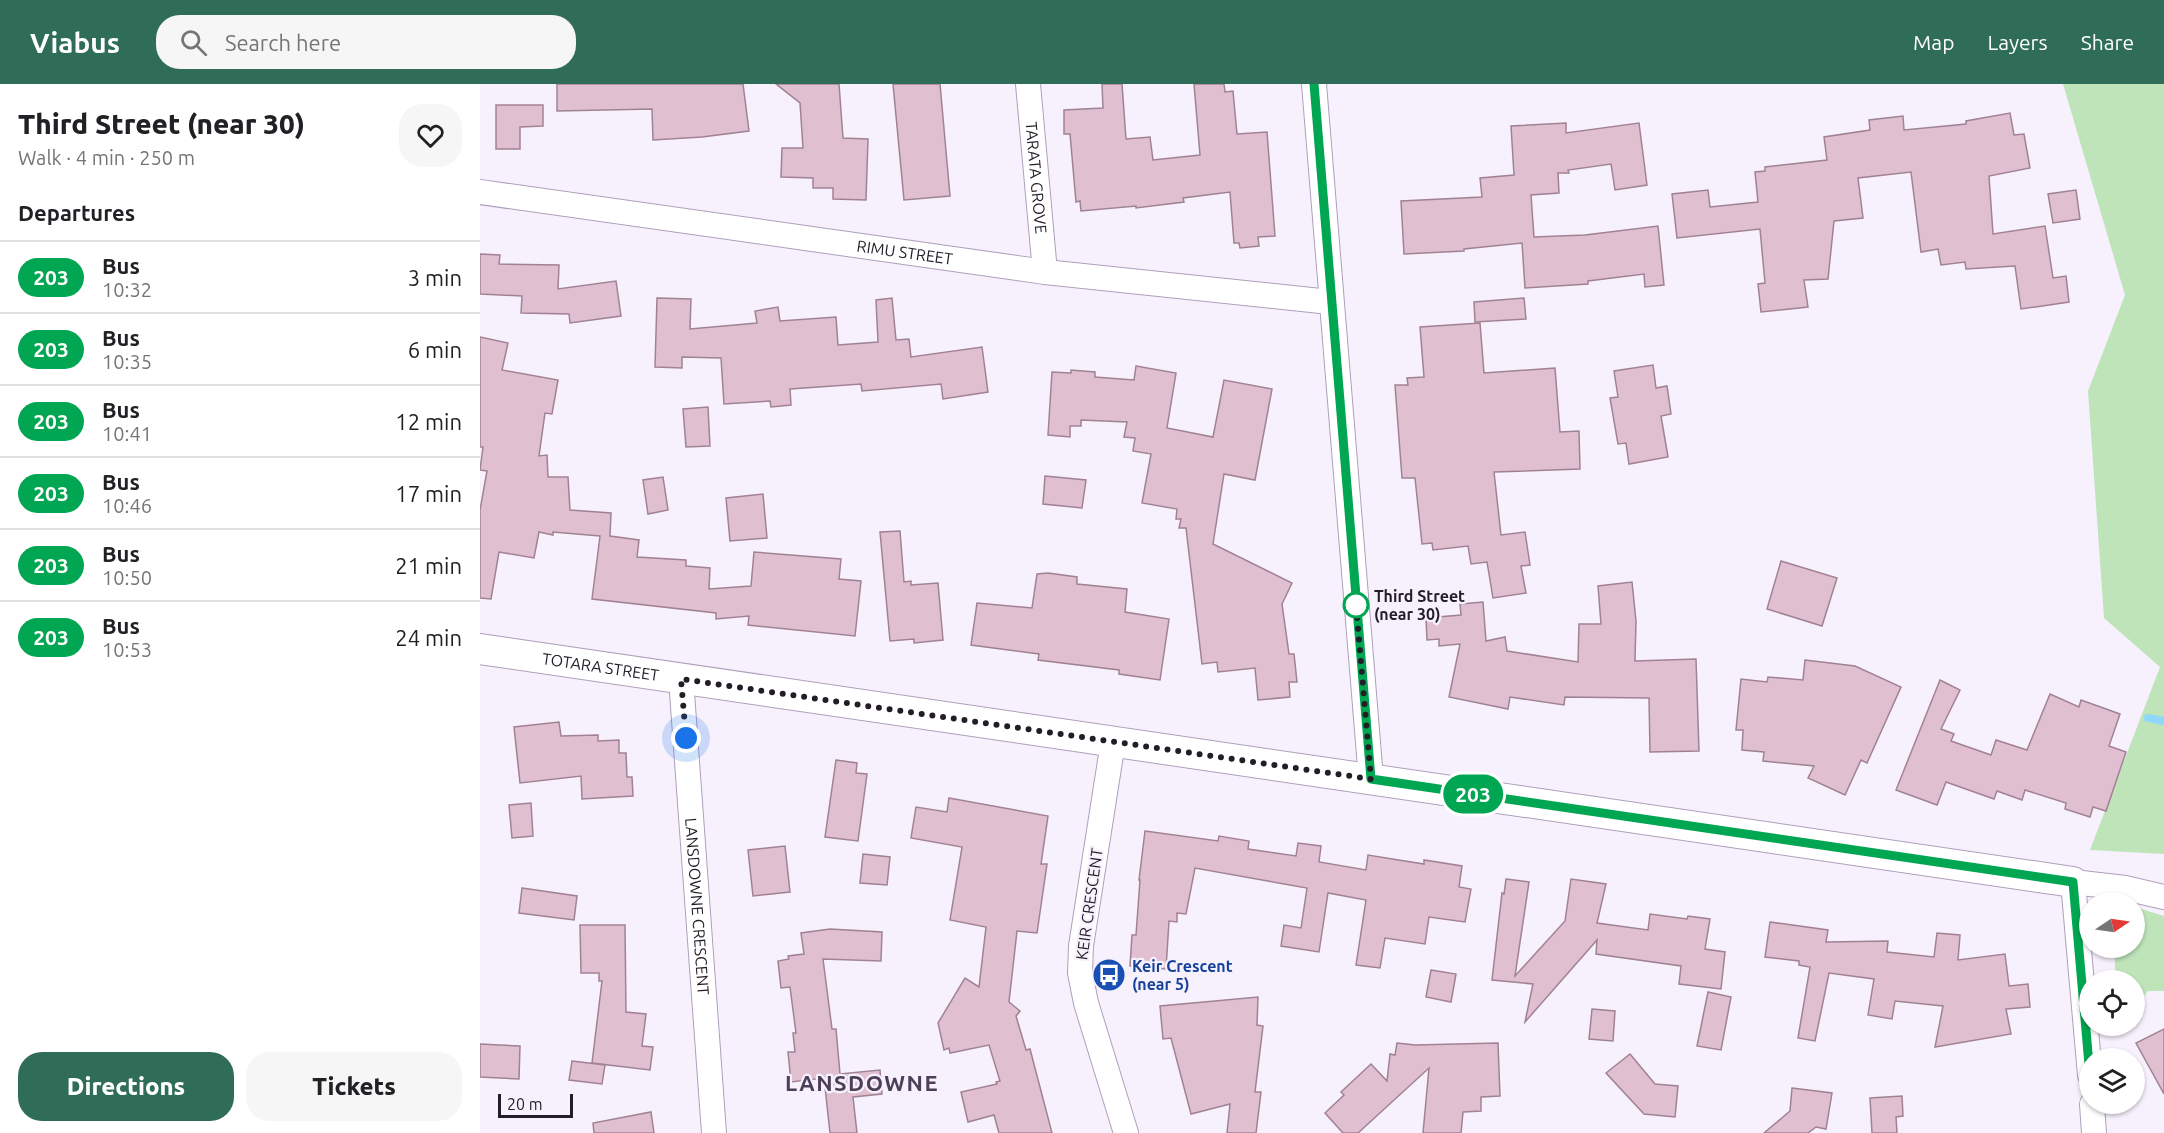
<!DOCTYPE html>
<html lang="en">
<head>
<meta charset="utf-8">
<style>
	:root { --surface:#fff; --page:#f6f6f6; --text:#202124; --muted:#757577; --line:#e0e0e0; --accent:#2f6d59 }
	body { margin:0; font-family:Ubuntu,sans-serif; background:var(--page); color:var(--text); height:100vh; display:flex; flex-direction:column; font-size:22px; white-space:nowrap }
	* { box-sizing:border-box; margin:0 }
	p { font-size:20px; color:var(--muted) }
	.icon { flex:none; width:33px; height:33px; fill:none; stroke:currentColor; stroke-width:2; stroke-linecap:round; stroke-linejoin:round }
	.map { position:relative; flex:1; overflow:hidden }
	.details { display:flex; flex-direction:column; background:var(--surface); width:480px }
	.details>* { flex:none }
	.badge { padding:0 12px; border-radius:20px; font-size:21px; line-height:39px }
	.needle { width:39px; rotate:77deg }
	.tools { position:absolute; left:1599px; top:808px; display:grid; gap:12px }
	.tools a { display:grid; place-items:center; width:66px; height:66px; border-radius:50%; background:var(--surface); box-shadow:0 2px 4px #0004; font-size:30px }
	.scale { position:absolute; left:18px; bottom:15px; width:75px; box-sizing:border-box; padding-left:6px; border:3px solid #231d27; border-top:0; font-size:16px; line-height:21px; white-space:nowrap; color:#231d27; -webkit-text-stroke:4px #f7f1fd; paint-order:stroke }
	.you { position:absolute; width:30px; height:30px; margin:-15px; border:4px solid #fff; border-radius:50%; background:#1a73e8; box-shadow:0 0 0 9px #1a73e833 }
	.map>.badge { position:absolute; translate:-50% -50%; box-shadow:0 0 0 3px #fff }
	h2 { padding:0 18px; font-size:22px; line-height:54px }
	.round { display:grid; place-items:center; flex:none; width:63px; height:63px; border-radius:24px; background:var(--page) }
	.summary { display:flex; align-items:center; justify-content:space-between; height:102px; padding:0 18px }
	h1 { font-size:28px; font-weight:800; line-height:45px }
	.action { display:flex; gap:12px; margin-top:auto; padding:12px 18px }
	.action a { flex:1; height:69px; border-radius:24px; background:var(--accent); color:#fff; font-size:24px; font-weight:800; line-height:69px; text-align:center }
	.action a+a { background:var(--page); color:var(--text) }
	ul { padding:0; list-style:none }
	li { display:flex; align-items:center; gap:18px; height:72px; padding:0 18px; border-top:2px solid var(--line) }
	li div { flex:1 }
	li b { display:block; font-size:22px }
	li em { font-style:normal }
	li .badge { min-width:66px; font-weight:700; text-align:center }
	header { display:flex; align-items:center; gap:36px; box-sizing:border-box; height:84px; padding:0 30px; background:var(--accent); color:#fff }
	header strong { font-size:28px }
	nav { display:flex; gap:33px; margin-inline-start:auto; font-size:21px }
	.search { width:420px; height:54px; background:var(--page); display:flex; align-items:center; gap:15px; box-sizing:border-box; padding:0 21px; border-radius:24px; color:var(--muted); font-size:22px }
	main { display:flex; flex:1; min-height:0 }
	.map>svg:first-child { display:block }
	.green { fill:#bfe4ba }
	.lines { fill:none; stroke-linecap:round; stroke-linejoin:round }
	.stream { stroke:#8fd8f9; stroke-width:8 }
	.building { fill:#e0bfd0; stroke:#a18293; stroke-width:1.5 }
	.minor-casing { stroke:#af9fbb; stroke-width:26 }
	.tertiary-casing { stroke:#af9fbb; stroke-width:32 }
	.minor { stroke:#fff; stroke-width:24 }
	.tertiary { stroke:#fff; stroke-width:30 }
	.line-casing { stroke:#fff; stroke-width:14 }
	.line { stroke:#00a651; stroke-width:9 }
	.walk { stroke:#231d27; stroke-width:6; stroke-dasharray:0 10.8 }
	.stop-dot { fill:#fff; stroke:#00a651; stroke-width:3 }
	.labels { text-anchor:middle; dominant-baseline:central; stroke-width:4.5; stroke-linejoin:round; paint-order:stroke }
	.street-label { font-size:16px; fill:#231d27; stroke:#f7f1fd }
	.stop-label { font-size:16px; font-weight:bold; fill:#231d27; stroke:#f7f1fd; text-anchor:start }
	.transit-label { font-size:16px; font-weight:bold; fill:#164399; stroke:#f7f1fd; text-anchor:start }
	.district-label { font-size:22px; font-weight:bold; letter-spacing:1.5px; fill:#4d3f57; stroke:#f7f1fd }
</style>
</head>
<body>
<header>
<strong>Viabus</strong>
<div class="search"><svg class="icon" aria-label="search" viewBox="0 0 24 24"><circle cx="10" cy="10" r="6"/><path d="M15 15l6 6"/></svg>Search here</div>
<nav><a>Map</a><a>Layers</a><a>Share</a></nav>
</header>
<main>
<section class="details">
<div class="summary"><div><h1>Third Street (near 30)</h1><p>Walk · 4 min · 250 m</p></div><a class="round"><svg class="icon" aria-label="heart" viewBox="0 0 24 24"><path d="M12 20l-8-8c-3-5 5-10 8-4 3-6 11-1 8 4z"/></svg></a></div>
<h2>Departures</h2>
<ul>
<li><span class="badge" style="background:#00a651;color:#fff">203</span><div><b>Bus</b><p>10:32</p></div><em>3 min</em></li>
<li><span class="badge" style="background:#00a651;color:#fff">203</span><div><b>Bus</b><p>10:35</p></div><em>6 min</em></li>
<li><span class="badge" style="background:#00a651;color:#fff">203</span><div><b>Bus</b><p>10:41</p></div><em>12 min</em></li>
<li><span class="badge" style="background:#00a651;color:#fff">203</span><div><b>Bus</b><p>10:46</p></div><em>17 min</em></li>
<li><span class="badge" style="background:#00a651;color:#fff">203</span><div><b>Bus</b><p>10:50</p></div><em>21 min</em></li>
<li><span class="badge" style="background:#00a651;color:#fff">203</span><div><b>Bus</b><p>10:53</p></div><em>24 min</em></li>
</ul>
<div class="action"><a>Directions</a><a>Tickets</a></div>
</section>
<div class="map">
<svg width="1684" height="1049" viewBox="0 0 1684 1049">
	<rect width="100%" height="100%" fill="#f7f1fd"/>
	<g class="green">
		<path d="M1583,0h101v770l-74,-4 70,-183 -56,-49 -16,-227 37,-96z"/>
		<path d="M1655,823l29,9v75h-16l-13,15 -1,-25h-18l-2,-33h20z"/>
	</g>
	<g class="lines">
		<path class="stream" d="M1668,634l16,3"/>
	</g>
	<g class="building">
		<path d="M77,0h186l6,47 -47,6 -49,3 -1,-31 -95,2z"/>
		<path d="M296,0h63l4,54 25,1 -2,61 -33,-1v-11h-20v-10l-32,-1 1,-29h21l-3,-45z"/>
		<path d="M413,0h47l10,112 -46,4z"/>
		<path d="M622,0h20l4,55 24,-2 3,23 47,-5 -6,-71h30l1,8 8,-1 4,43 30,-2 8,104 -17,1 1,9 -19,2 -1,-5h-5l-4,-51 -47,6 1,4 -48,6v-2l-55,5 -1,-10 -4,1 -6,-68h-6v-24l39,-2z"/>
		<path d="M16,21h47v21l-23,1v22h-24z"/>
		<path d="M1530,29l4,22 10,-1 6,34 -41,8 4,58 52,-8 8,52 13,-2 3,26 -48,7 -6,-43 -49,3 -1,-7 -24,3 -3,-16 -17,3 -10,-80 -53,6 5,40 -29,3 -6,58 -24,1 4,27 -47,5 -3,-28 7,-1 -5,-54 -83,9 -5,-44 36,-4 2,17 48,-5 -3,-30 10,-1v-4l62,-7 -3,-23 46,-7 -1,-10 34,-4 1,14 62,-6v-3z"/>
		<path d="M1086,39v10l73,-10 8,62 -32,5 -4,-26 -43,6 1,3h-11l1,20 -28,2 3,42 51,-2 73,-9 6,59 -19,2 -1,-13 -56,7v3l-63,4 -3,-45 -58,6v2l-60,3 -3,-53 81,-4 -2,-19 34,-3 -3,-49z"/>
		<path d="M1596,106l4,29 -27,4 -5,-29z"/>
		<path d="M0,170l20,1 -1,9 60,1 -1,24 58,-8 5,35 -51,7 -1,-9 -48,-1 1,-17 -42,-2z"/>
		<path d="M177,214l34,1 -1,30 67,-6 -2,-12 23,-4 2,14 56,-4 2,28 40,-3 -2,-42 16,-2 4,42 13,-1 2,18 71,-10 6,45 -45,7 -2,-15 -79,7 -1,-7 -71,5 1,16 -20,2 -1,-6 -46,3 -3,-46 -39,-1v11l-27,-1z"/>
		<path d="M1044,214l2,21 -51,3 -1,-20z"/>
		<path d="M1000,239l4,50 71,-5 5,64 19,-1 1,38 -86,3 7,63 24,-3 5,33 -9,1 5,27 -33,5 -6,-36 -16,2 -3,-18 -35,4 -1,-7 -10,1 -7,-66h-13l-7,-93h13l-1,-7 17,-1 -4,-50z"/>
		<path d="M0,253l28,6 -6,27 56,10 -6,34 -7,-1 -6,43 8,-1 1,22h20l2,33 41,3 -1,23 29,4 -2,17 49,3v6l24,2 -1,21 42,-3 3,-34 87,7 -2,20 22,2 -6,55 -107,-11 1,-9 -33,3v-6l-124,-14 8,-63 -47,-4v3l-14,-3 -5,26 -35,-6 -8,47 -11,-1v-88l7,-39 -7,-1 3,-23h-3z"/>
		<path d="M1173,281l3,23 11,-2 4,28 -10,2 7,41 -39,7 -3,-21 -8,1 -8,-46 8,-1 -4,-26z"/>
		<path d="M656,282l40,7 -9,55 46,9 11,-57 48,9 -17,91 -31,-6 -11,70 79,39 -10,21 7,50h5l3,28h-8l1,15 -32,3 -3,-32 -37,4 -1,-10 -15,2 -16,-136h-7l2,-9h-5l1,-10 -35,-6 9,-49 -18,-3 2,-13 -11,-1 3,-15 -46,-2v6h-11v11l-22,-2 4,-63 19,1v-3l24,2v5l39,3z"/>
		<path d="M228,323l2,39 -24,1 -3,-38z"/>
		<path d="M565,392l41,4 -4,28 -39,-4z"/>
		<path d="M183,393l5,33 -20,4 -5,-34z"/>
		<path d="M283,410l4,44 -37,3 -4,-43z"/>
		<path d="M420,447l4,51 7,-1v4l27,-2 5,57 -29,3v-4l-24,2 -10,-109z"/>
		<path d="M1301,477l56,17 -15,48 -55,-17z"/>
		<path d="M568,489l29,4v7l50,5 -2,23 44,7 -9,61 -41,-6v-4l-81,-10 1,-6 -68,-9 6,-42 55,5 5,-34z"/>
		<path d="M1152,498l4,39 -1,40 61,-2 3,92 -49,1 -1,-54 -84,-1 -1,8 -54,-8 -2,12 -59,-12 11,-53 -21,2v-7l-12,1 -1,-22 35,-3 -1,-11 23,-2 3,39 19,-4 2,14 71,11 1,-38h22l-3,-38z"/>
		<path d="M1325,576l50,6 46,21 -34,76 -6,-3 -16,35 -37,-17 6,-12 -51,-5 1,-9 -22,-2 1,-20h-7l5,-51 26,3 1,-5 35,3z"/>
		<path d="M1460,596l20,10 -19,39 13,5 -3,7 40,14 5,-15 31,10 23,-56 29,13 2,-7 39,14 -11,32 17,6 -20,59 -13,-4 -3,10 -25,-8 1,-6 -41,-13 -3,10 -25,-9 -3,8 -48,-17 -9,23 -41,-15z"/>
		<path d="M79,638l2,14 37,-1v6l21,-1v13h7l1,24h5l1,19 -51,3 -1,-23 -61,7 -6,-56z"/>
		<path d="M356,676l21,3 -1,10 11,1 -9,67 -33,-4z"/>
		<path d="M469,714l99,18 -7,48h6l-10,69 -20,-2 -8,71 11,9 -4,5 10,34 4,-1 22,84h-53l-5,-18 -26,7 -7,-30 36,-8 -1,-2 4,-1 -11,-36 -39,8 -1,-5 -5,2 -6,-27 27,-45 14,9 7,-60 -36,-7 12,-73 -51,-9 5,-31 31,5z"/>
		<path d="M51,719l2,33 -21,2 -3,-33z"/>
		<path d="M665,747l73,10 1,-5 30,5 -1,8 48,7 2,-13 23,3 -2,16 47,8 2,-15 56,9v-4l38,6 -3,21 12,2 -6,33 -36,-5 -4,27 -40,-6 -5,30 -24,-3 10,-65 -38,-7 -9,59 -38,-6 3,-21 17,3 6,-40 -112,-20 -9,46 -9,-1v9l-8,-1 -3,48 -36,-3 2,-31h4l4,-55h-1z"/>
		<path d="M305,762l5,46 -37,4 -5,-46z"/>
		<path d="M383,770l27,3 -3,28 -27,-2z"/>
		<path d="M1026,795l23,3 -14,94 50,-55 6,-42 35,5 -9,39 51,7 2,-16 37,5 1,-3 22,3 -5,30 20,3 -4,37 -42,-5 2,-18 -85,-12 1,-14 -72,82 8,-38 -41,-4 10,-87 2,1z"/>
		<path d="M42,804l55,8 -3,24 -55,-7z"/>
		<path d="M1290,838l58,8 -2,12 62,-1 -1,11 47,5 3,-24 23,2 -2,25 47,-6 4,32 19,-2 2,23 -24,2 5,25 -76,13 8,-41 -48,-5 -3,18 -24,-4 6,-36 -45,-6 -14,68 -17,-3 12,-71 -11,-2v-4l-34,-4z"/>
		<path d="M100,841h45l1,87 20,2 -4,32 11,1 -3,23 -58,-7 10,-82h-3v-8h-18z"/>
		<path d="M350,845l52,3 -1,29 -58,-2 9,70h4l4,45 40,-4 2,24 -29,3 4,36h-27l-6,-55 -33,4 -3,-30h7l-2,-19h3l-6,-46 -9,1 -3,-27 11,-2 -1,-3 16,-2 -3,-21z"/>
		<path d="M951,886l25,4 -5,28 -25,-5z"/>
		<path d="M1228,908l23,5 -10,53 -24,-4z"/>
		<path d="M778,913l-1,28 6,1 -8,66h6l-5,41h-29l3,-29 -39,10 -20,-76 -8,1 -3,-33z"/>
		<path d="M1112,925l23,2 -2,30 -24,-2z"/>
		<path d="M1684,945v65l-28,-51z"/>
		<path d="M917,959l18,2 83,-2 2,53 -19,1v14l-18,1 -2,21h-38l6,-65 -71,65h-15l-18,-20 19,-18 -3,-3 30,-28 16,17 3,-27 5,1z"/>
		<path d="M0,960l40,2 -1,33 -39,-2z"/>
		<path d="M1150,970l25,30 23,2 -3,31 -31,-3 -38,-41z"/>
		<path d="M92,977l33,4 -3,19 -33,-4z"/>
		<path d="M1312,1004l40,5 -6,36 -10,-2 -8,6h-44l26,-22z"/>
		<path d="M1422,1012l1,20 -7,1 1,16h-25l-2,-35z"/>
		<path d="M171,1028l3,21h-60l-1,-10z"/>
	</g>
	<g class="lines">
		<g class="minor-casing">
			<g id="minor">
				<path id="s1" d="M548,0l17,188"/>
				<path d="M834,0l57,695"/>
				<path id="s2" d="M0,108l565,80 285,30"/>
				<path id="s3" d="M201,595l33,454"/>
				<path d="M633,658l-32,204 -1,27 6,30 40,130"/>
				<path d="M1610,991l-17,-193 52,6 39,9"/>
				<path d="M1612,1020l2,29"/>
			</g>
		</g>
		<g class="tertiary-casing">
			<g id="tertiary">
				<path id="s4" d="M0,565l1593,233"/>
			</g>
		</g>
		<use href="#minor" class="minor"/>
		<use href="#tertiary" class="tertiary"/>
	</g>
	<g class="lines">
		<g class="line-casing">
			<path id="line" d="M834,0l57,695 702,103 17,194"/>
		</g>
		<use href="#line" class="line"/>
		<path class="walk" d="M206,654l-5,-59 690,100 -15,-174"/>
	</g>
	<defs>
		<g id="bus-disc" transform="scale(1.725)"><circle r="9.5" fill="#1a4fb4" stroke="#f7f1fd"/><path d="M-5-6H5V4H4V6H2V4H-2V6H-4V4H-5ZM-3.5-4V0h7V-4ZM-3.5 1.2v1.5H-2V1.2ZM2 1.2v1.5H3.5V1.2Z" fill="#fff"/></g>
	</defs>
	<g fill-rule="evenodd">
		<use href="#bus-disc" x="629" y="891"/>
	</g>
	<circle class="stop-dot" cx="876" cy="521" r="12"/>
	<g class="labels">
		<g class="street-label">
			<text stroke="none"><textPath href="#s1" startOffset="94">TARATA GROVE</textPath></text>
			<text stroke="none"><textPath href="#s2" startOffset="429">RIMU STREET</textPath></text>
			<text stroke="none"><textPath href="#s4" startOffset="122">TOTARA STREET</textPath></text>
			<text transform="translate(609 820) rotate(-82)">KEIR CRESCENT</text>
			<text stroke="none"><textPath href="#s3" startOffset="228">LANSDOWNE CRESCENT</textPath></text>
		</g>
		<g class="stop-label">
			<text x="894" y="512">Third Street<tspan x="894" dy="18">(near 30)</tspan></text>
		</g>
		<g class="transit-label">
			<text x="652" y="882">Keir Crescent<tspan x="652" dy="18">(near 5)</tspan></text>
		</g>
		<g class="district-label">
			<text x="382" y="998">LANSDOWNE</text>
		</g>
	</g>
</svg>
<div class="tools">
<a><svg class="needle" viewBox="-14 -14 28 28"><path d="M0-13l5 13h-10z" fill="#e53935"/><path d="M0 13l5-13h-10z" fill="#757577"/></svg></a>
<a><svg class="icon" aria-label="locate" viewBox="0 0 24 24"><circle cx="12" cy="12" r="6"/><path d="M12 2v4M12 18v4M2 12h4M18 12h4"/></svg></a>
<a><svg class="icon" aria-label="layers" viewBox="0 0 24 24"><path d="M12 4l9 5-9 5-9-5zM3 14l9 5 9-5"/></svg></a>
</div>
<div class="scale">20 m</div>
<div class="you" style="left:206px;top:654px"></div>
<b class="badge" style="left:993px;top:710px;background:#00a651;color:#fff">203</b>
</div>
</main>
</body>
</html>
